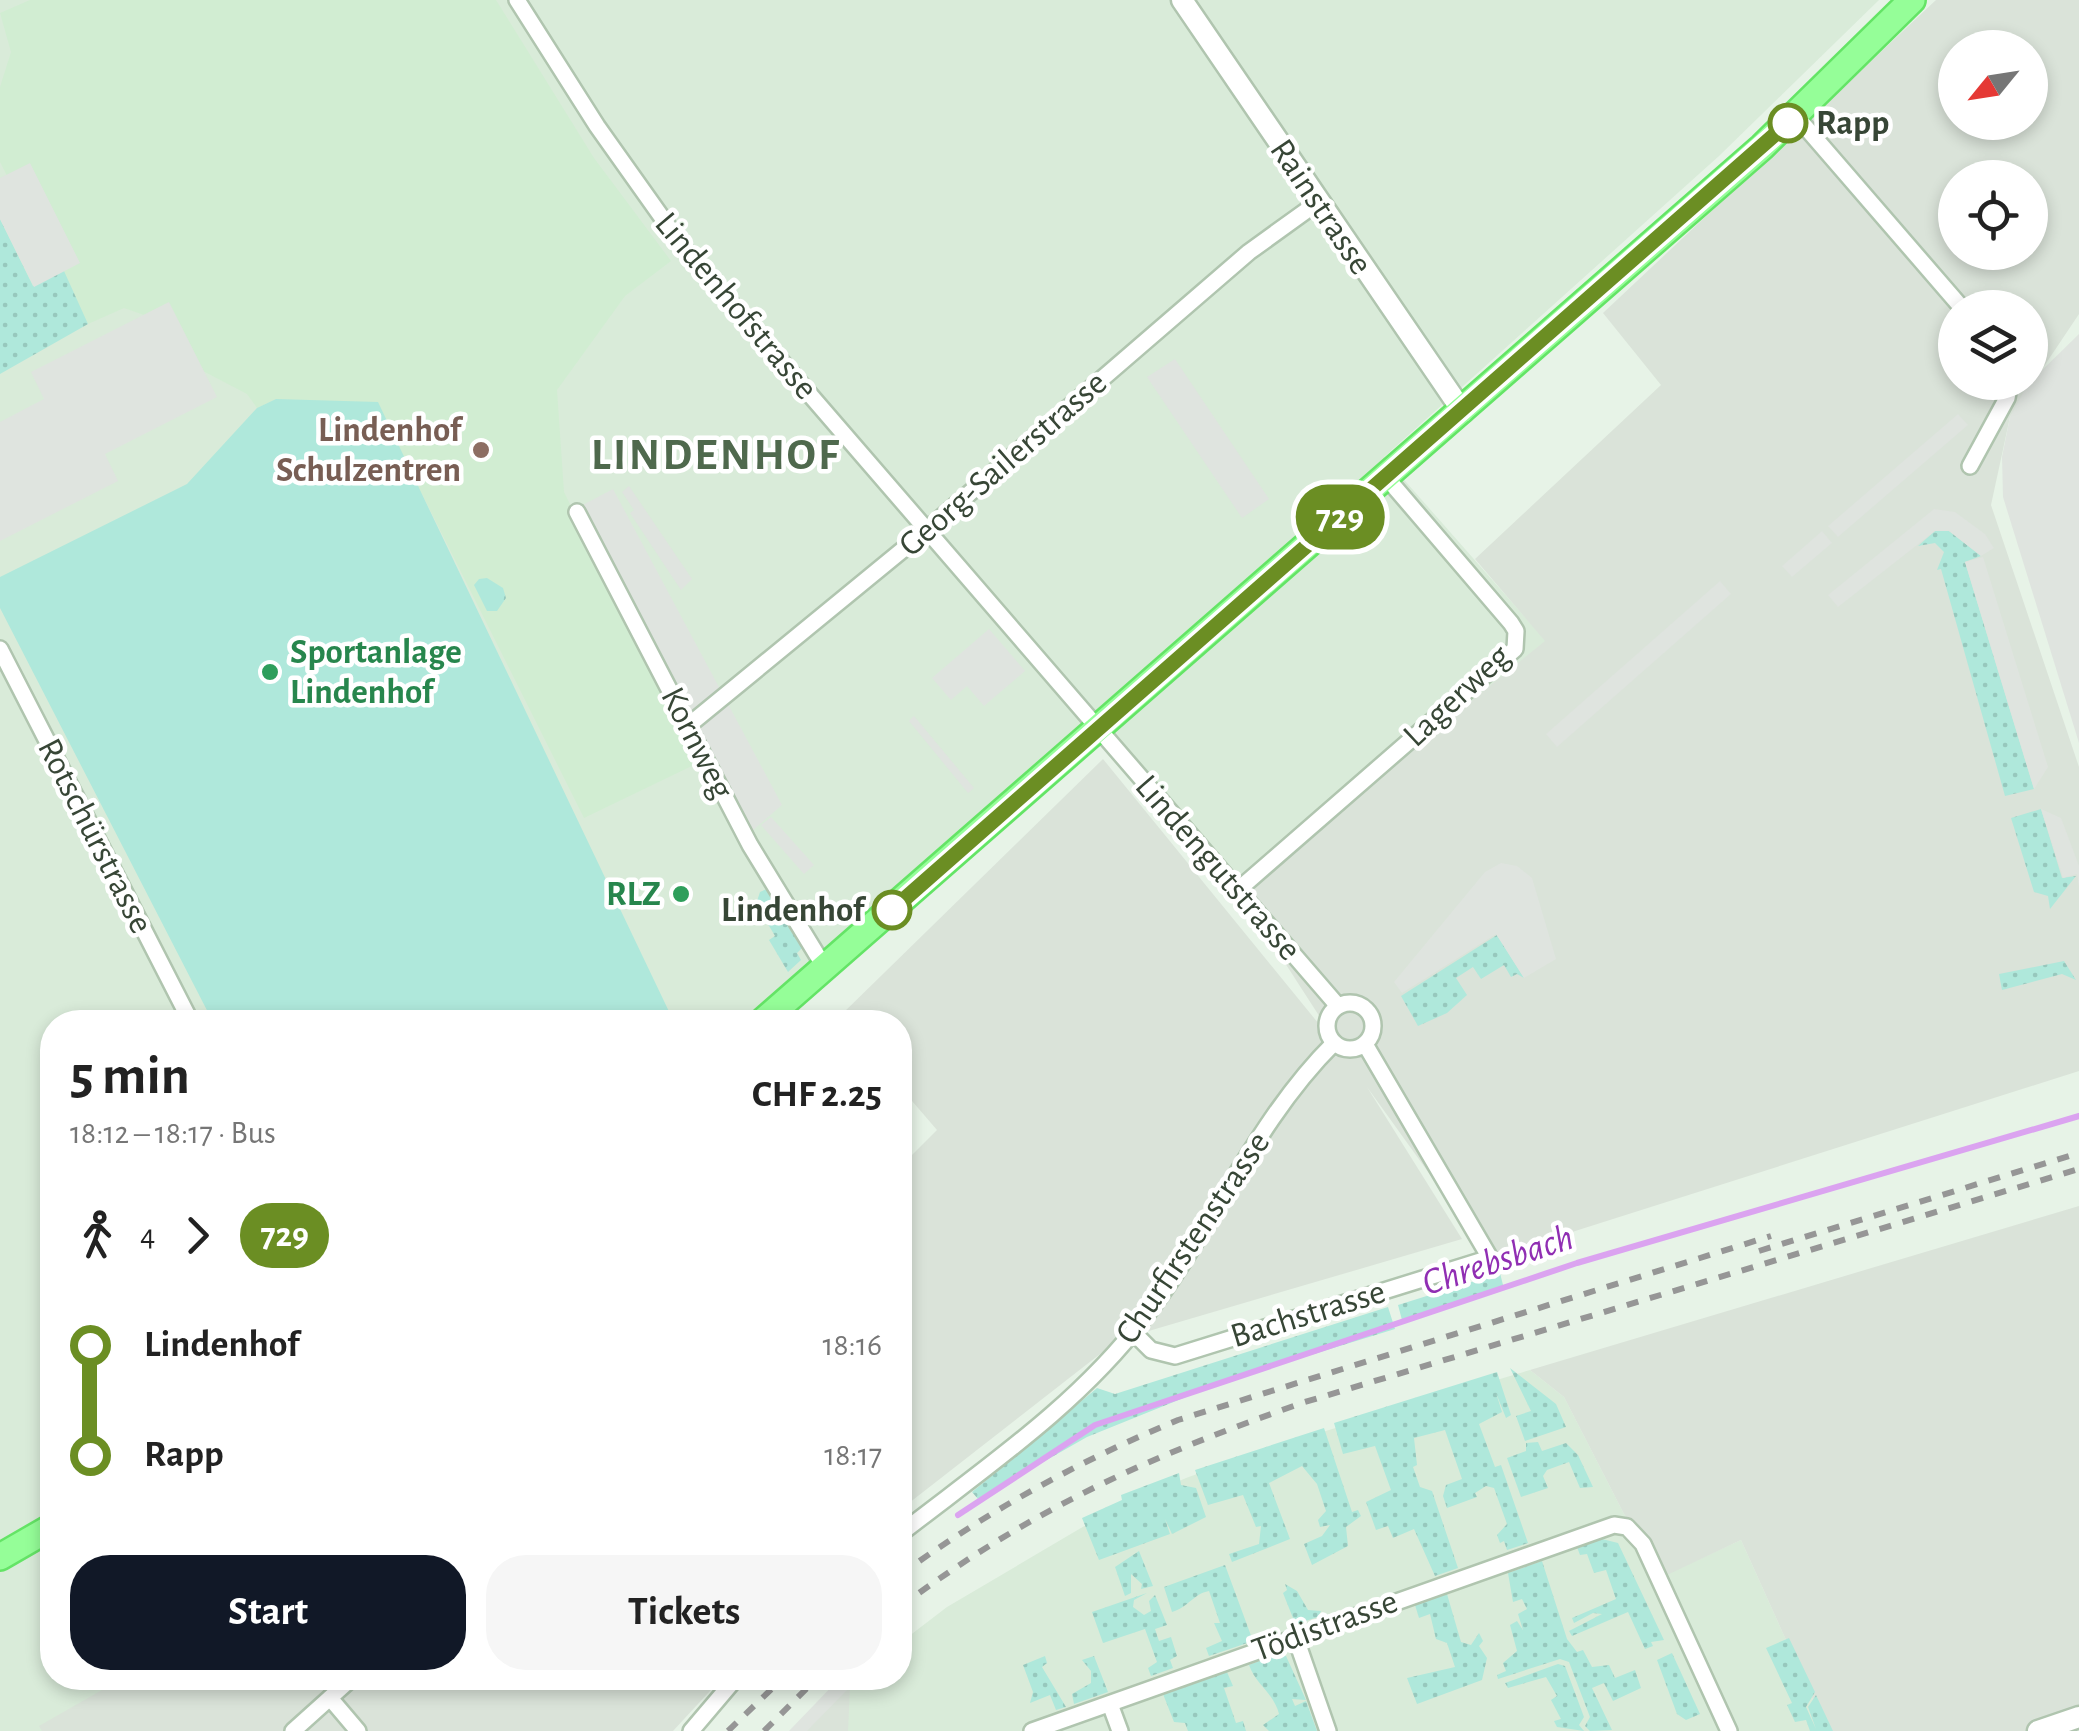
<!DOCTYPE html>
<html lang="en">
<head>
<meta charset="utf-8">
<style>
	:root { --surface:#fff; --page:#f6f6f6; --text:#222; --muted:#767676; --accent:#111827 }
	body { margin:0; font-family:"Alegreya Sans",sans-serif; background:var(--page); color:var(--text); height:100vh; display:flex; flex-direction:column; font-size:38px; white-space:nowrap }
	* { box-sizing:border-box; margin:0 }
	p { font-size:32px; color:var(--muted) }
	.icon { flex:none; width:55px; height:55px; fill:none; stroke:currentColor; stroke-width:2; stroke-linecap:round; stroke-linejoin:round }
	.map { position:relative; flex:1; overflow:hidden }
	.side { position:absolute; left:40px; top:1010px; width:872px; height:680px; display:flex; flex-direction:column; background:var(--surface); border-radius:40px; box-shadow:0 5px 15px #0003 }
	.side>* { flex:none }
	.badge { padding:0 20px; border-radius:32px; font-size:35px; line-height:65px }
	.needle { width:65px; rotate:240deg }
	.buttons { position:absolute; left:1938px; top:30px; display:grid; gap:20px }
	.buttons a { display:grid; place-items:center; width:110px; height:110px; border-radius:50%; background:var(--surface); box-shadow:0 5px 15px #0003; font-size:50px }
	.map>.badge { position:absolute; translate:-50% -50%; box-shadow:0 0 0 5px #fff }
	.legs { display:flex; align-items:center; gap:15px; height:110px; padding:0 30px; font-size:32px }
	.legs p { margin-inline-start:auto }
	.headline { display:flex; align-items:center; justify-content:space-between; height:170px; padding:0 30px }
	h1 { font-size:55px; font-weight:600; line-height:75px }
	.action { display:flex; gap:20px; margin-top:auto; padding:20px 30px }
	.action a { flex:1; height:115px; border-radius:40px; background:var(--accent); color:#fff; font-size:40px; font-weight:600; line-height:115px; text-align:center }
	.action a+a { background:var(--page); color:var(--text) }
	ul { padding:0 30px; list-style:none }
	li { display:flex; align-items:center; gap:35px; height:110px; font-size:38px }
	li i { display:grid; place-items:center; width:15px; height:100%; margin:0 12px; background:currentColor }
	li i::after { content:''; width:25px; height:25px; margin:-12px; border:8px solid; border-radius:50%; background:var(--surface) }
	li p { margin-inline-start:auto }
	li:first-child i { background:linear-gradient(#0000 50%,currentColor 0) }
	li:last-child i { background:linear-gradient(currentColor 50%,#0000 0) }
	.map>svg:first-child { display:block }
	.residential { fill:#d9ebd9 }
	.industrial { fill:#dae3d9; fill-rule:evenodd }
	.education { fill:#d1edd2 }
	.grass { fill:url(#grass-dots) }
	.park { fill:url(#park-crowns) }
	.pitch { fill:#afe8db }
	.parking { fill:#dfe4df }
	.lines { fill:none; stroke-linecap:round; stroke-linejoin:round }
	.stream { stroke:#dba3f0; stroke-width:6 }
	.minor-casing { stroke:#b0c5af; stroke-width:20 }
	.tertiary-casing { stroke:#b0c5af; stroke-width:25 }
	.primary-casing { stroke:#64e466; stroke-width:30 }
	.minor { stroke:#fff; stroke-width:15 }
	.tertiary { stroke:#fff; stroke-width:20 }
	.primary { stroke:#95fe98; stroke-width:25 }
	.rail { stroke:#969696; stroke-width:6; stroke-dasharray:12 12; stroke-linecap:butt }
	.line-1-casing { stroke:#fff; stroke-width:22 }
	.line-1 { stroke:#6b8e23; stroke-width:15 }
	.stop-1-dot { fill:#fff; stroke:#6b8e23; stroke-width:5 }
	.education-dot { fill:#8d6e63; stroke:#fff; stroke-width:4 }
	.leisure-dot { fill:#2e9e5b; stroke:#fff; stroke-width:4 }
	.labels { text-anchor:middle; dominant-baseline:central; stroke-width:9; stroke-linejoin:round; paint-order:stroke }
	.stop-label { font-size:35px; font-weight:bold; fill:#374636; stroke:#fff; text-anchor:start }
	.street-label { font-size:35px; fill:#374636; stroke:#fff }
	.education-label { font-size:35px; font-weight:bold; fill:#785e54; stroke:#fff; text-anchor:end }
	.leisure-label { font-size:35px; font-weight:bold; fill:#27864d; stroke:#fff; text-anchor:start }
	.water-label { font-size:38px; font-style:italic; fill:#902eb3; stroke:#fff }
	.district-label { font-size:45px; font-weight:bold; letter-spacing:2.5px; fill:#4f694d; stroke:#fff }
</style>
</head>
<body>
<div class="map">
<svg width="2079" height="1731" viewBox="0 0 2079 1731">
	<defs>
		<pattern id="grass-dots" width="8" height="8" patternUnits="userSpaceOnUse" patternTransform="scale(2.5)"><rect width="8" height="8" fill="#afe8db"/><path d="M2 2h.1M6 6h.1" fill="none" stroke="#97c8bd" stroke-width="1.8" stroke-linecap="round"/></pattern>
		<pattern id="park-crowns" width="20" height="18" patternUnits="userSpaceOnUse" patternTransform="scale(2.5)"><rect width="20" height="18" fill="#afe8db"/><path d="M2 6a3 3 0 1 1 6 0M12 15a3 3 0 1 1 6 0" fill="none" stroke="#97c8bd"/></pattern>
	</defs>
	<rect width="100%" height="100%" fill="#e7f3e7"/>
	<g class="residential">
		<path d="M0,0h1879l-160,156 -335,301 162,184 -308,249 -140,-161 -330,293h-716v656h300l-59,53h-293z"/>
		<path d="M1530,1370l34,27 60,117 43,60 74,-34 86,191h-1022l52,-53h43v-35l47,-36 156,-92 83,-37 86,-31z"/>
	</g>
	<g class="industrial">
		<path d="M1936,0h143v314l-69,103 -19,88 88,262v304l-589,187 -123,-171 95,152 -344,101 -218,170v-343l37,-37 -37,-43v-65h-55l-5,-6 263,-257 242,297 -107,-166 307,-249 -70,-82 186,-174 -58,-72zM1955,48h75v74h-75zM1955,178h75v74h-75zM1955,308h75v74h-75z"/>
		<path d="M2079,1206v511l-41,14h-211l-86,-191 -74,35 -43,-61 -60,-117 -34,-27z"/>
		<path d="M123,1678h599l-49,53h-631l-3,-5z"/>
		<path d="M850,1687l-2,44h-47z"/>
	</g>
	<path class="education" d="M30,0h466l98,158 77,103 -46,35 -68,94 7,102 134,271 -114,55 -162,-324 -146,-95 -19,9 -10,-14 -44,-23 -35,-68 -24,12 -20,-7 -36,16 -33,-54 -55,-108v-75l11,-35 -11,-39z"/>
	<g class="grass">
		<path d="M0,219l33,67 31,-15 24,53 -88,50z"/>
		<path d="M1935,531h14l32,25 -22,8 6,-2 69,227 -29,7 -64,-227 -4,1 7,-18 -9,-9 -17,3z"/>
		<path d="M2041,809l21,69 14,-2 -26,33 -2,-13 -14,-4 -23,-74z"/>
		<path d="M769,888l35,58 -7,7 4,7 -13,12 -19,-32 6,-4 -10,-17 -7,3 -5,-9 7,-21z"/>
		<path d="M1497,935l27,43 -7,-4 -6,3 -7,-12 -23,14 -8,-12 -17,11 11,17 -20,18 -29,13 -17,-30z"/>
		<path d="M2064,961l12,19 -14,-6 -60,16 -3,-16z"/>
		<path d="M1500,1273l4,16 -102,31 -4,-15z"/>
		<path d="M1388,1307l7,22 -172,53 -136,55 -109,62 -6,-7 125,-104 18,6z"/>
		<path d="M1510,1368l46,36 10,23 -41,14 -9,-25 15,-5z"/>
		<path d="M1497,1372l14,43 -5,3 -10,-25 6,19 -23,12 16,43 6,-2 27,78 -21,7 -3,-9 -4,2 -3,-8 10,-11 -13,-36 -8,-2 -11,7 2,4 -30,11 -4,-12 3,-11 16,-6 -17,-49 -31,8 3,27 -4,2 7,20 12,4 26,77 -23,8 -21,-47 -21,9 -5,-12 -12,4 -10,-28 25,-12 -16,-44 -32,8 -9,-31z"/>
		<path d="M1324,1428l28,84 6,-2 3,6 -15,11 2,19 -36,19 -8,-21 18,-8 8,-11 -10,2 -2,-7 8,-9 -9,-27 -15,-18 -33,17 21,56 -58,23 -3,-8 30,-10 2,-18 -5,1 -13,-32 -35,10 -13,-35z"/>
		<path d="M1538,1442l4,9 24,-8 12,12 15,32 -13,1 -11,-26 -22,8 -4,6 5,12 -27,9 -14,-39 19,-7v-8z"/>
		<path d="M1179,1473l2,12 15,3 10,29 -34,17 -7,-15 5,15 -71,26 -17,-42 40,-18 -1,-5z"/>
		<path d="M1602,1539l16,4 46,97 -13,2 2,4 -8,3 -17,-37 -56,24 -3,-5 33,-17 -9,-1 -19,10 -2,-5 44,-19 -10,-29 -12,3 -7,-19 -7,1 -3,-8z"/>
		<path d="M1139,1551l14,35 -12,3 1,-5 -11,-10v19l-6,3 -10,-29z"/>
		<path d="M1542,1561l25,78 10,13 6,-2 9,17 17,-2 6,13 20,-8 6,18 -28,13 -9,-18 -12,5 20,42 -22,1 -5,-5 5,-9 -21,-55 -9,-3 -62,20 -1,-4 9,-4 -3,-8 14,-12 -7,-26 7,-4 6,9 -5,-16 9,-5 -5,-10 -9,3 -5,-29z"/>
		<path d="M1225,1565l28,76 -44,15 -3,-8 16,-7 -8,-18h6l-11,-32c-16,3 -20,16 -37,21l-8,-25z"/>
		<path d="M1285,1584l12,7 11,19 13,1 -3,6 -28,9 -3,-4 6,-4 -10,-25 4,-3z"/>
		<path d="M1147,1593l-13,7 -1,7 11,8 7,-4 -2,-10 6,-6 12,30 -12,4 4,12 12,-4 6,19 -7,4 3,8 -22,8 -3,-8 9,-6 -12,-33 -42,14 -11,-31z"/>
		<path d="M1447,1594l14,48 10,3 8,-12 4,8 -4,5 8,12 -5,22 -65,24 -10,-26 48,-11 -8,-24 -11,-4 -6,-25 -11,4 -4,-13z"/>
		<path d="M1789,1638l26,54 -9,15 10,22 -8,-22 8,-12 17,36h-23l-4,-11 -11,2 -8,-17 5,-2 -26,-55z"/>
		<path d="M1672,1653l28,61 -14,6 -9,-6 -20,-54z"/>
		<path d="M1278,1654l8,2 20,44 -14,-1 3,7 11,-5 11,30h-48l-6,-6 16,-11c-5,-21 -23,-29 -30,-49z"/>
		<path d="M1045,1656l2,7 -5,4 24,40 -10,3 -6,-15 -20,8 3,-11 -10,-27z"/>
		<path d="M1094,1656l14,36 -34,12 -2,-10 19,-11v-12l-9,-11z"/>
		<path d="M1558,1664l7,2 19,51 -5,8 5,6 -27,-4 -3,-6 7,-2 -10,-19 6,-4 -11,-19 -38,11 -3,-5z"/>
		<path d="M1227,1672l6,14 -9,2 12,35 7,-2 3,10h-58l-3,-8 -11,-1 -11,-28z"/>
	</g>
	<path class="park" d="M487,578l16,10 3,10 -9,13h-10l-13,-26 5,-6z"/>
	<path class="pitch" d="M276,399l102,3 296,620h-461l-213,-414v-31l187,-93 70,-76z"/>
	<g class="parking">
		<path d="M30,163l50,100 -46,24 -34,-68v-41z"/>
		<path d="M169,302l48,95 -112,57 13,27 -118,60v-119l44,-23 -13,-27z"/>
		<path d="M2079,334v409l-76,-246 -1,-40 8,-40 18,-33z"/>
		<path d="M1175,359l94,140 -27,19 -95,-141z"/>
		<path d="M1958,414l10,11 -130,112 -10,-11z"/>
		<path d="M629,486l63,93 -11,11 -51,-77 4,-3 -12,-18z"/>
		<path d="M613,489l169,316 -30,26 -171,-325z"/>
		<path d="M1934,509l21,3 30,22 9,14 -13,8 -32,-25h-14l-97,76 -10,-12z"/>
		<path d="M1822,531l10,12 -40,34 -10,-11z"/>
		<path d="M1983,557l65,210 -14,22 -69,-227z"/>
		<path d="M1720,581l11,13 -174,153 -11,-13z"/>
		<path d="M989,629l36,42 -41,35 -17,-20 -16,14 -19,-22z"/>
		<path d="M914,716l60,72 -6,5 -59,-72z"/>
		<path d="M2041,809l20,9 18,48v21l-2,-13 -14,4z"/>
		<path d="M771,817l43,48 -10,9 -43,-49z"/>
		<path d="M1501,863l16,3 15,12 24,81 -32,19 -28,-44 -94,59 -8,-11 91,-110z"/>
		<path d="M840,1678l10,9 -43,44h-18z"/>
	</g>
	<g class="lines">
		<path class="stream" d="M958,1515l137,-90 482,-162 502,-147"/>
		<g class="minor-casing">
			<g id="minor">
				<path d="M517,0l80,126 88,124 653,756"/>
				<path d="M1796,116l166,192"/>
				<path d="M1970,466l37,-68 3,-16"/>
				<path d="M577,512l173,333 75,123"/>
				<path d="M0,649l191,373"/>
				<path d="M689,725l239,-196 321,-277 68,-49"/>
				<path d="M1238,890l277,-241 1,-18 -5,-8 -125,-146"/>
				<circle cx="1350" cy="1026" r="23"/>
				<path d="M1133,1332l18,18 24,6 315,-98 -125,-214"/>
				<path d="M900,1534c86,-67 178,-129 244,-216 68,-88 111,-197 190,-275"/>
				<path d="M1295,1636l33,95"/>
				<path d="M330,1698l28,33"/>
				<path d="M1110,1704l10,27"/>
				<path d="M293,1731l59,-53"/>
				<path d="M691,1731l45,-53"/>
				<path d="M1032,1731l582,-206 13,2 16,17 86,187"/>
			</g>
		</g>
		<g class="tertiary-casing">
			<g id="tertiary">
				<path d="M1182,0l281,412"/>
				<path d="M2038,1731l41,-14"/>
			</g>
		</g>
		<g class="primary-casing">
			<g id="primary">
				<path d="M762,1022l1000,-875 150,-147"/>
				<path d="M0,1557l52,-30"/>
			</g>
		</g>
		<use href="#minor" class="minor"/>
		<use href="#tertiary" class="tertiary"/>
		<use href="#primary" class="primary"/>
		<g class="rail">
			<path d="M1759,1251l320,-98"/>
			<path d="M900,1575c86,-63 179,-114 278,-155l593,-184"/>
			<path d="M900,1607c131,-98 252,-152 405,-205l774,-233"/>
			<path d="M728,1731l55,-53"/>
			<path d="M764,1731l53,-53"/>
		</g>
	</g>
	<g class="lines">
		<g class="line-1-casing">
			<path id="line-1" d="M892,910l896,-787"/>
		</g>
		<use href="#line-1" class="line-1"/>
	</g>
	<g class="stop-1-dot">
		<circle cx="1788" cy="123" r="18"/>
		<circle cx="892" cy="910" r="18"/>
	</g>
	<circle class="education-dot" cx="481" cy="450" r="10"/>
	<g class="leisure-dot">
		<circle cx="270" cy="672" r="10"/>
		<circle cx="681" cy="894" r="10"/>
	</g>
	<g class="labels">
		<g class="stop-label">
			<text x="1816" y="123">Rapp</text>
			<text x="864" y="910" text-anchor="end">Lindenhof</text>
		</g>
		<g class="street-label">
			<text transform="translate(1321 207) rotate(56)">Rainstrasse</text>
			<text transform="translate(736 306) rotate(50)">Lindenhofstrasse</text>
			<text transform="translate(1003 464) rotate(-41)">Georg-Sailerstrasse</text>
			<text transform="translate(1457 696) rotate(-43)">Lagerweg</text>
			<text transform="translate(697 743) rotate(63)">Kornweg</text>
			<text transform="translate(95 836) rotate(63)">Rotschürstrasse</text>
			<text transform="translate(1218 868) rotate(49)">Lindengutstrasse</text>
			<text transform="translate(1193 1238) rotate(-56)">Churfirstenstrasse</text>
			<text transform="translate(1308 1314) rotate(-17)">Bachstrasse</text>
			<text transform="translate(1325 1626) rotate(-20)">Tödistrasse</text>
		</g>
		<g class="education-label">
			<text x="461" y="430">Lindenhof<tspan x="461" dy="40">Schulzentren</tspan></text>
		</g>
		<g class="leisure-label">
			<text x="290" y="652">Sportanlage<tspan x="290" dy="40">Lindenhof</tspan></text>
			<text x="661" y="894" text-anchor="end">RLZ</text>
		</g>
		<g class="water-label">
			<text transform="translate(1498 1261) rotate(-18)">Chrebsbach</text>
		</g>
		<g class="district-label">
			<text x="716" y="455">LINDENHOF</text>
		</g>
	</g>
</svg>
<div class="buttons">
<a><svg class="needle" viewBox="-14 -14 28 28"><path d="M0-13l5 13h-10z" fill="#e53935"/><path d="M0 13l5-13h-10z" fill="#767676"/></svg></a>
<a><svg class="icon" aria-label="locate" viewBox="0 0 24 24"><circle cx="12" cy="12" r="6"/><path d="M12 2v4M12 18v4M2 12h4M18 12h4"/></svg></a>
<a><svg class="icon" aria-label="layers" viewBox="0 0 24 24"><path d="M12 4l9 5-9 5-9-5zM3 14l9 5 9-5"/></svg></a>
</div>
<b class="badge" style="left:1340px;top:517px;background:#6b8e23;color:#fff">729</b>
<section class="side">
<div class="headline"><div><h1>5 min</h1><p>18:12 – 18:17 · Bus</p></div><b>CHF 2.25</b></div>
<div class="legs"><svg class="icon" aria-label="walk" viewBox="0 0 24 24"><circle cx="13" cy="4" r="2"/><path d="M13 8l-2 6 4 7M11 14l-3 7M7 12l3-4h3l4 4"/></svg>4<svg class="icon" aria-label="forward" viewBox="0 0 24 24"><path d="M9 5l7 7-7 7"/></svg><b class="badge" style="background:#6b8e23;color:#fff">729</b></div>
<ul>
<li><i style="color:#6b8e23"></i><b>Lindenhof</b><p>18:16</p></li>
<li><i style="color:#6b8e23"></i><b>Rapp</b><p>18:17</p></li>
</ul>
<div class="action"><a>Start</a><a>Tickets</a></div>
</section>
</div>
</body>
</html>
